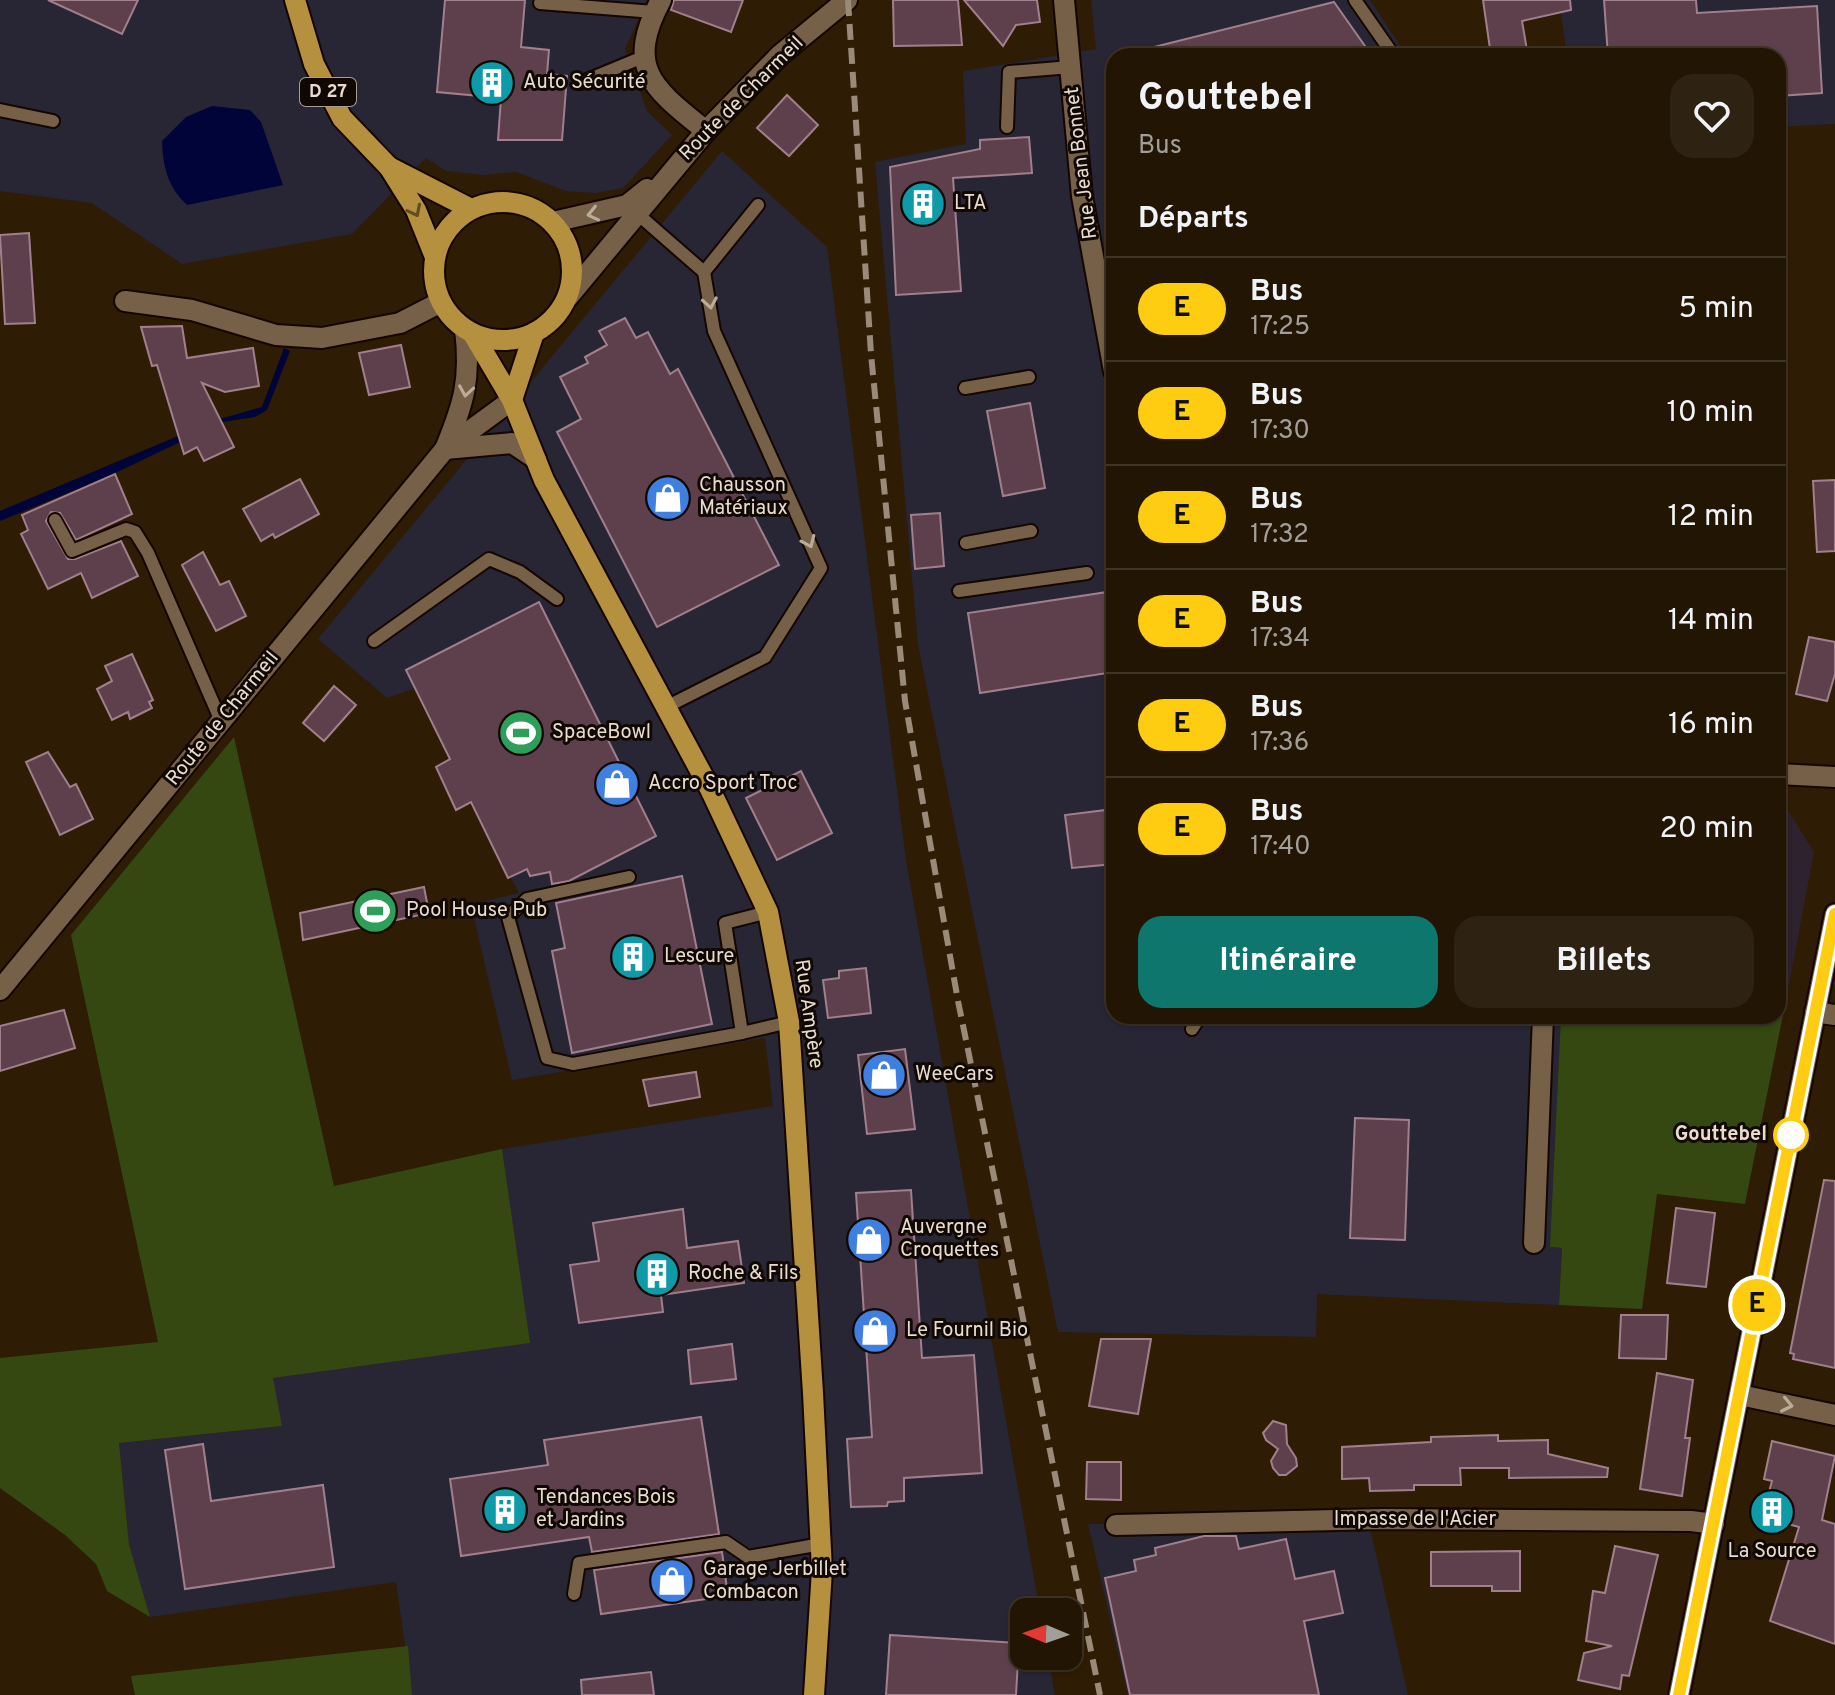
<!DOCTYPE html>
<html lang="fr">
<head>
<meta charset="utf-8">
<style>
	:root { --surface:#221504; --page:#2e2213; --text:#f1f3f6; --muted:#a29f9a; --line:#3f3426; --accent:#0f766e }
	body { margin:0; font-family:Overpass,sans-serif; background:var(--page); color:var(--text); height:100vh; display:flex; flex-direction:column; font-size:30px; white-space:nowrap }
	* { box-sizing:border-box; margin:0 }
	p { font-size:26px; color:var(--muted) }
	.icon { flex:none; width:44px; height:44px; fill:none; stroke:currentColor; stroke-width:2; stroke-linecap:round; stroke-linejoin:round }
	.map { position:relative; flex:1; overflow:hidden }
	.drawer { position:absolute; left:1106px; top:48px; width:680px; height:976px; display:flex; flex-direction:column; background:var(--surface); border-radius:24px; box-shadow:0 2px 6px #0004,0 0 0 2px var(--line) }
	.drawer>* { flex:none }
	.badge { padding:0 16px; border-radius:26px; font-size:28px; line-height:52px }
	.needle { width:52px; rotate:272deg }
	.tools { position:absolute; left:1010px; top:1598px; display:grid; gap:16px }
	.tools a { display:grid; place-items:center; width:72px; height:72px; border-radius:16px; background:var(--surface); box-shadow:0 2px 6px #0004,0 0 0 2px var(--line); font-size:40px }
	.map>.badge { position:absolute; translate:-50% -50%; box-shadow:0 0 0 4px #fff }
	h2 { padding:0 32px; font-size:30px; line-height:72px }
	.round { display:grid; place-items:center; flex:none; width:84px; height:84px; border-radius:24px; background:var(--page) }
	.summary { display:flex; align-items:center; justify-content:space-between; height:136px; padding:0 32px }
	h1 { font-size:38px; font-weight:700; line-height:60px }
	.action { display:flex; gap:16px; margin-top:auto; padding:16px 32px }
	.action a { flex:1; height:92px; border-radius:24px; background:var(--accent); color:#fff; font-size:32px; font-weight:700; line-height:92px; text-align:center }
	.action a+a { background:var(--page); color:var(--text) }
	ul { padding:0; list-style:none }
	li { display:flex; align-items:center; gap:24px; height:104px; padding:0 32px; border-top:2px solid var(--line) }
	li div { flex:1 }
	li b { display:block; font-size:30px }
	li em { font-style:normal }
	li .badge { min-width:88px; font-weight:700; text-align:center }
	.map>svg:first-child { display:block }
	.commercial { fill:#2f222f }
	.industrial { fill:#282535 }
	.green { fill:#354812 }
	.water { fill:#000438 }
	.building { fill:#5e404c; stroke:#a17f8d; stroke-width:2 }
	.lines { fill:none; stroke-linecap:round; stroke-linejoin:round }
	.service-casing { stroke:#150600; stroke-width:16 }
	.minor-casing { stroke:#150600; stroke-width:24 }
	.secondary-casing { stroke:#150600; stroke-width:24 }
	.primary-casing { stroke:#150600; stroke-width:24 }
	.service { stroke:#766148; stroke-width:12 }
	.minor { stroke:#766148; stroke-width:20 }
	.secondary { stroke:#766148; stroke-width:20 }
	.primary { stroke:#b5903f; stroke-width:20 }
	.rail { stroke:#9a8a79; stroke-width:6; stroke-dasharray:16 8; stroke-linecap:butt }
	.oneway { stroke:#624c20 }
	.oneway2 { stroke:#bbab99 }
	.line-casing { stroke:#fff; stroke-width:18 }
	.line { stroke:#fecd11; stroke-width:12 }
	.stop-dot { fill:#fff; stroke:#fecd11; stroke-width:4 }
	.labels { text-anchor:middle; dominant-baseline:central; stroke-width:6; stroke-linejoin:round; paint-order:stroke }
	.shield { fill:#100802; stroke:#a89c92; stroke-width:2 }
	.shield-label { font-size:18px; font-weight:bold; fill:#e9dccf }
	.poi-label { font-size:20px; fill:#e9dccf; stroke:#100802; text-anchor:start }
	.street-label { font-size:20px; fill:#e9dccf; stroke:#100802 }
	.stop-label { font-size:20px; font-weight:bold; fill:#e9dccf; stroke:#100802; text-anchor:end }
</style>
</head>
<body>
<div class="map">
<svg width="1835" height="1695" viewBox="0 0 1835 1695">
	<rect width="100%" height="100%" fill="#2e1c05"/>
	<path class="commercial" d="M1778,795l36,57 -28,148 -8,-1z"/>
	<g class="industrial">
		<path d="M0,0h647l-22,49 22,62 25,24 -49,53 -28,5 -29,-2 -50,-19 -33,3 -37,-4 -20,-13 -74,76 -170,30 -90,-61 -92,-12z"/>
		<path d="M1091,0h279l37,56h-293v960h447l-10,231 11,1 -3,57 -242,-11 -1,43 -258,-5 -140,-687 -43,-483 91,-18 -3,-73 133,-22z"/>
		<path d="M1559,0h276v124l-57,3v-71h-211z"/>
		<path d="M722,151l105,96 79,613 134,752h-16v44h24l7,39h-643l-16,-113 -246,35 -21,-73 -10,-101 163,-17 -10,-48 257,-35 -27,-194 271,-43 -8,-68 -253,42 -41,-175 48,-12 -104,-205 -28,10 -69,-59z"/>
		<path d="M1368,1519l40,176h-280l-40,-171z"/>
	</g>
	<g class="green">
		<path d="M234,737l100,449 168,-37 28,194 -257,35 9,48 -163,17 10,101 21,73 -43,-26 -11,-27 -31,-29 -65,-47v-130l158,-16 -87,-407z"/>
		<path d="M1778,999l8,1 -41,204 -88,-10 -15,115 -83,-4 3,-57 -12,-1 11,-231h217z"/>
		<path d="M408,1646l4,49h-277l-4,-19z"/>
	</g>
	<g class="water">
		<path d="M212,106l38,4 11,12 22,63 -96,20c-19,-18 -24,-37 -25,-64l24,-24z"/>
		<path d="M284,348l6,3 -23,59 -12,7 -33,5 -111,53 -111,46v-10l216,-91 46,-13z"/>
	</g>
	<g class="building">
		<path d="M48,0h90l-16,34z"/>
		<path d="M445,0h80l-4,47 28,3 -2,24 20,2 -5,64h-64l3,-42 -64,-6z"/>
		<path d="M674,0h69l-12,32 -60,-22z"/>
		<path d="M893,0h65l4,45 -68,1z"/>
		<path d="M964,0h73l3,22 -24,3 -13,21z"/>
		<path d="M1483,0h87l1,10 -49,11 6,35h-37z"/>
		<path d="M1604,0h92l1,13 120,-7 5,87 -44,3v-40h-170z"/>
		<path d="M1334,2l38,54h-221l-1,-8z"/>
		<path d="M787,95l31,30 -29,31 -32,-28z"/>
		<path d="M1029,137l3,36 -79,5 8,113 -65,4 -6,-128 90,-18v-9z"/>
		<path d="M29,233l6,90 -30,1 -5,-89z"/>
		<path d="M625,318l11,20 12,-6 22,42 8,-5 101,196 -122,62 -100,-195 24,-13 -21,-42 28,-14 -3,-6 22,-12 -8,-14z"/>
		<path d="M182,326l5,32 66,-10 6,38 -34,6 -23,-9 32,64 -30,14 -7,-14 -13,7 -27,-89 -5,1 -11,-39z"/>
		<path d="M401,345l9,42 -41,8 -10,-42z"/>
		<path d="M1030,403l15,85 -42,8 -16,-85z"/>
		<path d="M115,474l17,40 -56,26 -16,-27 -9,-1 -5,9 22,38h7l46,-18 17,35 -46,22 -11,-25 -33,16 -27,-55 7,-4 -6,-15z"/>
		<path d="M300,479l19,35 -44,24 -2,-4 -12,7 -18,-32z"/>
		<path d="M1835,480v71l-18,1 -4,-71z"/>
		<path d="M940,513l4,53 -29,3 -4,-54z"/>
		<path d="M203,552l17,33 9,-4 17,35 -30,15 -34,-66z"/>
		<path d="M1114,591v81l-134,21 -12,-80z"/>
		<path d="M539,602l117,234 -87,45 -17,3 -2,-12 -20,4 -3,-7 -19,9 -37,-76 -15,8 -20,-43 14,-8 -44,-89z"/>
		<path d="M1809,637l26,5v32l-8,27 -31,-7z"/>
		<path d="M132,654l21,46 -4,2 3,6 -22,11 -2,-7 -16,8 -15,-31 15,-8 -7,-15z"/>
		<path d="M334,686l22,19 -32,36 -21,-18z"/>
		<path d="M48,752l22,35 6,-3 17,35 -33,16 -34,-73z"/>
		<path d="M801,771l31,62 -55,27 -31,-62z"/>
		<path d="M1114,809v55l-42,4 -7,-53z"/>
		<path d="M682,876l30,148 -140,29 -20,-102 13,-3 -9,-45z"/>
		<path d="M424,887l5,26 -126,27 -3,-27z"/>
		<path d="M866,968l5,45 -43,5 -5,-38 16,-2v-7z"/>
		<path d="M64,1010l11,38 -75,23v-45z"/>
		<path d="M905,1049l10,80 -48,5 -9,-79z"/>
		<path d="M696,1072l4,25 -51,9 -6,-26z"/>
		<path d="M1355,1118l54,2 -4,120 -55,-2z"/>
		<path d="M1824,1180l11,1v187l-42,-9 1,-5 -4,-1z"/>
		<path d="M911,1190l11,168 52,-3 8,118 -78,5v23l-16,1 -1,4 -36,1 -4,-68 25,-2 -16,-244z"/>
		<path d="M1676,1208l39,5 -9,74 -39,-4z"/>
		<path d="M683,1209l4,39 51,-7 6,42 -83,12 2,17 -84,11 -9,-58 29,-4 -6,-38z"/>
		<path d="M1621,1315h47l-2,44 -47,-1z"/>
		<path d="M1101,1339h50l-13,75 -49,-8z"/>
		<path d="M732,1344l4,35 -45,5 -3,-34z"/>
		<path d="M1657,1373l36,7 -8,58h5l-8,58 -42,-7z"/>
		<path d="M701,1417l18,117 -127,18 -3,-15 -128,19 -11,-77 98,-14 -4,-25z"/>
		<path d="M1273,1421l13,4 1,19 9,14 1,8 -11,9h-7l-6,-7 -2,-7 7,-12 -12,-9 -3,-7z"/>
		<path d="M1498,1435v6l50,-1v14l60,14 -1,9 -98,1v-10h-49l1,17h-47v5l-44,1 -1,-13 -27,1v-32l89,-5v-5z"/>
		<path d="M1772,1441l63,15 -13,64 13,4v120l-65,-23 29,-94 -37,-10 10,-36 -8,-2z"/>
		<path d="M203,1444l8,57 112,-16 11,82 -149,22 -20,-139z"/>
		<path d="M1087,1462h34v38l-35,-1z"/>
		<path d="M1204,1536h32l3,13 47,-10 9,40 39,-8 9,42 -39,8 15,74h-189l-25,-117 31,-7 -2,-11 22,-5 -1,-7z"/>
		<path d="M1615,1546l43,9 -29,121 -7,-1 -2,14 -42,-9 6,-27 28,-7 -26,-5 7,-50 12,2z"/>
		<path d="M1520,1551v40h-28v-5h-61v-34z"/>
		<path d="M722,1552l6,44 -127,18 -7,-44z"/>
		<path d="M890,1635l129,8 -3,52h-130z"/>
		<path d="M651,1672l3,23h-72l-1,-15z"/>
	</g>
	<g class="lines">
		<g class="service-casing">
			<g id="service">
				<path d="M1355,0l39,56"/>
				<path d="M540,3l114,9"/>
				<path d="M580,83l63,-26"/>
				<path d="M0,110l53,11"/>
				<path d="M1007,127l2,-55 62,-5"/>
				<path d="M633,210l71,62 10,59 107,237 -56,89 -99,50"/>
				<path d="M704,272l54,-67"/>
				<path d="M965,388l64,-11"/>
				<path d="M55,520l17,31 54,-22 9,3 13,21 73,168"/>
				<path d="M966,543l65,-12"/>
				<path d="M959,591l128,-18"/>
				<path d="M374,641l115,-82 31,13 37,27"/>
				<path d="M629,877l-102,22 -19,18 39,141 26,6 169,-31 -17,-110 43,-11"/>
				<path d="M1192,1029l8,-13"/>
				<path d="M742,1033l47,-11"/>
				<path d="M574,1594l5,-31 147,-21 22,15 73,-13"/>
			</g>
		</g>
		<g class="minor-casing">
			<g id="minor">
				<path d="M661,0c-37,69 -7,89 45,131"/>
				<path d="M1064,0l18,196 32,175"/>
				<path d="M125,301l67,9 84,25 46,3 78,-15 41,-21"/>
				<path d="M1778,774l57,3"/>
				<path d="M1815,1012l20,3"/>
				<path d="M1534,1243l9,-227"/>
				<path d="M1740,1395l95,20"/>
				<path d="M1116,1525l267,-6 308,2 23,3"/>
			</g>
		</g>
		<g class="secondary-casing">
			<g id="secondary">
				<path d="M553,222l74,-17 20,-16"/>
				<path d="M568,297l138,-166 74,-76 67,-55"/>
				<path d="M445,449c19,-46 26,-70 20,-120"/>
				<path d="M445,449l67,-6 24,16"/>
				<path d="M0,990l445,-541 67,-49"/>
				<path d="M1679,1695l156,-781"/>
			</g>
		</g>
		<g class="primary-casing">
			<g id="primary">
				<path d="M295,0l19,64 28,54 47,49 27,43 19,47"/>
				<path d="M389,167l82,42"/>
				<circle cx="503" cy="271" r="69"/>
				<path d="M473,334l39,66 32,80 166,309 58,123 21,110 24,371 9,177 -8,125"/>
				<path d="M512,400l22,-67"/>
			</g>
		</g>
		<use href="#service" class="service"/>
		<use href="#minor" class="minor"/>
		<use href="#secondary" class="secondary"/>
		<use href="#primary" class="primary"/>
		<path class="rail" d="M848,0l23,354 34,347 53,300 142,694"/>
	</g>
	<defs><path id="oneway-chevron" d="M-2-3.5L2.5 0L-2 3.5" fill="none" stroke-width="1.6" stroke-linecap="round" stroke-linejoin="round" transform="scale(2)"/></defs>
	<use class="oneway" href="#oneway-chevron" transform="translate(415 211) rotate(63)"/>
	<g class="oneway2">
		<use href="#oneway-chevron" transform="translate(593 214) rotate(167)"/>
		<use href="#oneway-chevron" transform="translate(710 303) rotate(80)"/>
		<use href="#oneway-chevron" transform="translate(466 391) rotate(99)"/>
		<use href="#oneway-chevron" transform="translate(809 542) rotate(66)"/>
		<use href="#oneway-chevron" transform="translate(1787 1405) rotate(12)"/>
	</g>
	<g class="lines">
		<g class="line-casing">
			<path id="line" d="M1679,1695l156,-781"/>
		</g>
		<use href="#line" class="line"/>
	</g>
	<defs>
		<g id="building-disc" transform="scale(2.3)"><circle r="9.5" fill="#0f9aa8" stroke="#100802"/><path d="M-4-6H4V6H1V3H-1V6H-4ZM-2.5-4.3h1.7v1.8h-1.7ZM.8-4.3h1.7v1.8H.8ZM-2.5-1h1.7V.8h-1.7ZM.8-1h1.7V.8H.8Z" fill="#fff"/></g>
		<g id="shop-disc" transform="scale(2.3)"><circle r="9.5" fill="#3f7fe0" stroke="#100802"/><path d="M-5-2.5h2.3a2.7 3.5 0 0 1 5.4 0H5L5.5 6h-11ZM-1.5-2.5h3a1.5 2.3 0 0 0-3 0Z" fill="#fff"/></g>
		<g id="stadium-disc" transform="scale(2.3)"><circle r="9.5" fill="#2e9e5b" stroke="#100802"/><path d="M0-5a6.5 5 0 1 0 0 10a6.5 5 0 1 0 0-10ZM-3.5-1.8h7v3.6h-7Z" fill="#fff"/></g>
	</defs>
	<g fill-rule="evenodd">
		<use href="#building-disc" x="492" y="83"/>
		<use href="#building-disc" x="923" y="204"/>
		<use href="#shop-disc" x="668" y="498"/>
		<use href="#stadium-disc" x="521" y="733"/>
		<use href="#shop-disc" x="617" y="784"/>
		<use href="#stadium-disc" x="375" y="911"/>
		<use href="#building-disc" x="633" y="957"/>
		<use href="#shop-disc" x="884" y="1075"/>
		<use href="#shop-disc" x="869" y="1240"/>
		<use href="#building-disc" x="657" y="1274"/>
		<use href="#shop-disc" x="875" y="1331"/>
		<use href="#building-disc" x="505" y="1510"/>
		<use href="#building-disc" x="1772" y="1512"/>
		<use href="#shop-disc" x="672" y="1581"/>
	</g>
	<circle class="stop-dot" cx="1791" cy="1135" r="16"/>
	<g class="labels">
		<rect class="shield" x="300" y="78" width="56" height="28" rx="6"/>
		<g class="shield-label">
			<text x="328" y="92">D 27</text>
		</g>
		<g class="poi-label">
			<text x="523" y="83">Auto Sécurité</text>
			<text x="954" y="204">LTA</text>
			<text x="699" y="486">Chausson<tspan x="699" dy="23">Matériaux</tspan></text>
			<text x="552" y="733">SpaceBowl</text>
			<text x="648" y="784">Accro Sport Troc</text>
			<text x="406" y="911">Pool House Pub</text>
			<text x="664" y="957">Lescure</text>
			<text x="915" y="1075">WeeCars</text>
			<text x="900" y="1228">Auvergne<tspan x="900" dy="23">Croquettes</tspan></text>
			<text x="688" y="1274">Roche &amp; Fils</text>
			<text x="906" y="1331">Le Fournil Bio</text>
			<text x="536" y="1498">Tendances Bois<tspan x="536" dy="23">et Jardins</tspan></text>
			<text x="1772" y="1552" text-anchor="middle">La Source</text>
			<text x="703" y="1570">Garage Jerbillet<tspan x="703" dy="23">Combacon</tspan></text>
		</g>
		<g class="street-label">
			<text transform="translate(742 99) rotate(-45)">Route de Charmeil</text>
			<text transform="translate(1082 163) rotate(-97)">Rue Jean Bonnet</text>
			<text transform="translate(223 719) rotate(-51)">Route de Charmeil</text>
			<text transform="translate(808 1014) rotate(82)">Rue Ampère</text>
			<text x="1415" y="1520">Impasse de l'Acier</text>
		</g>
		<g class="stop-label">
			<text x="1767" y="1135">Gouttebel</text>
		</g>
	</g>
</svg>
<div class="tools">
<a><svg class="needle" viewBox="-14 -14 28 28"><path d="M0-13l5 13h-10z" fill="#e53935"/><path d="M0 13l5-13h-10z" fill="#a29f9a"/></svg></a>
</div>
<b class="badge" style="left:1757px;top:1305px;background:#fecd11;color:#111">E</b>
<section class="drawer">
<div class="summary"><div><h1>Gouttebel</h1><p>Bus</p></div><a class="round"><svg class="icon" aria-label="heart" viewBox="0 0 24 24"><path d="M12 20l-8-8c-3-5 5-10 8-4 3-6 11-1 8 4z"/></svg></a></div>
<h2>Départs</h2>
<ul>
<li><span class="badge" style="background:#fecd11;color:#111">E</span><div><b>Bus</b><p>17:25</p></div><em>5 min</em></li>
<li><span class="badge" style="background:#fecd11;color:#111">E</span><div><b>Bus</b><p>17:30</p></div><em>10 min</em></li>
<li><span class="badge" style="background:#fecd11;color:#111">E</span><div><b>Bus</b><p>17:32</p></div><em>12 min</em></li>
<li><span class="badge" style="background:#fecd11;color:#111">E</span><div><b>Bus</b><p>17:34</p></div><em>14 min</em></li>
<li><span class="badge" style="background:#fecd11;color:#111">E</span><div><b>Bus</b><p>17:36</p></div><em>16 min</em></li>
<li><span class="badge" style="background:#fecd11;color:#111">E</span><div><b>Bus</b><p>17:40</p></div><em>20 min</em></li>
</ul>
<div class="action"><a>Itinéraire</a><a>Billets</a></div>
</section>
</div>
</body>
</html>
